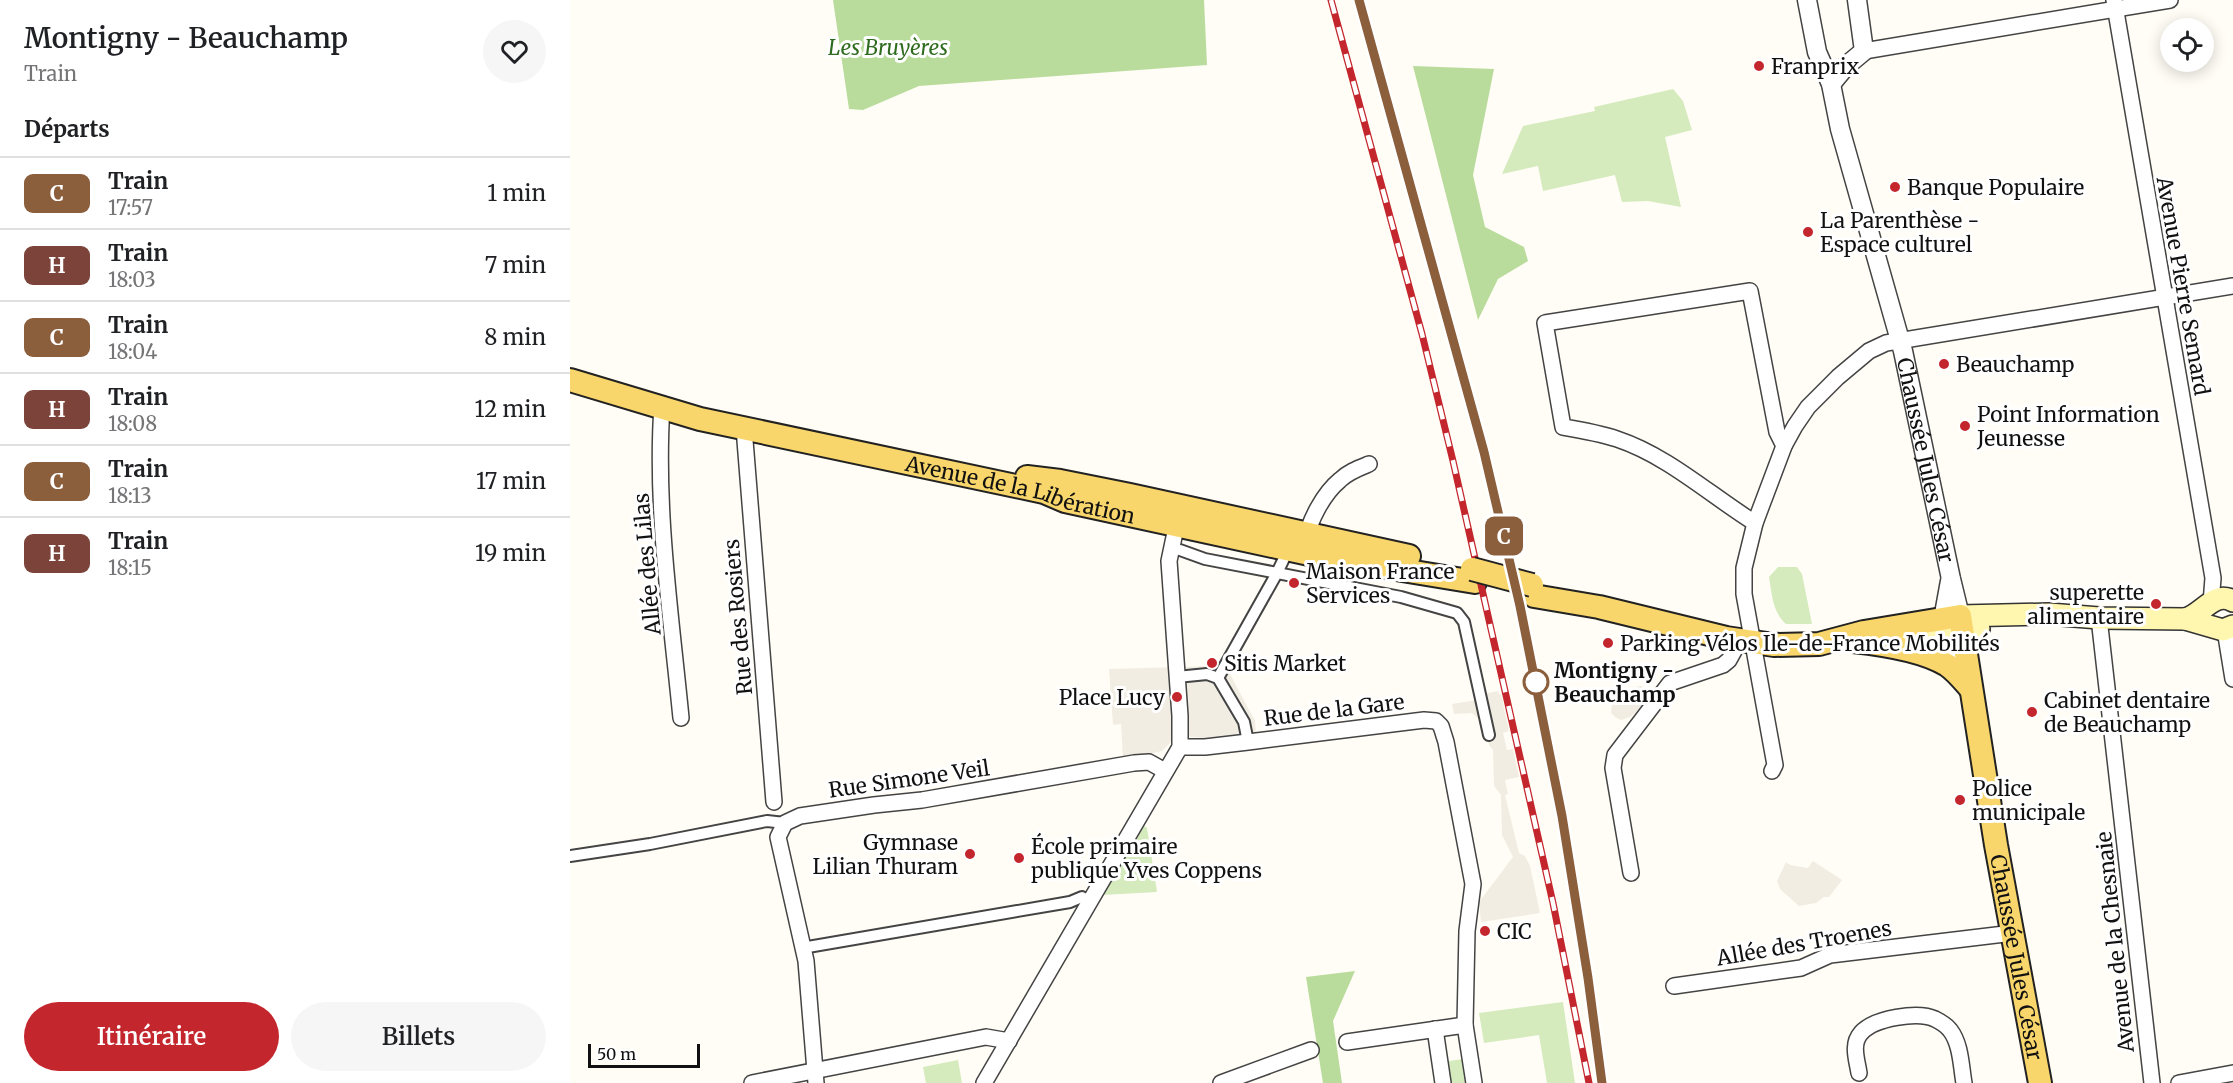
<!DOCTYPE html>
<html lang="fr">
<head>
<meta charset="utf-8">
<style>
	:root { --surface:#fff; --page:#f6f6f6; --text:#202124; --muted:#757577; --line:#e0e0e0; --accent:#c4262e }
	body { margin:0; font-family:Merriweather,serif; background:var(--page); color:var(--text); height:100vh; display:flex; flex-direction:column; font-size:22px; white-space:nowrap }
	* { box-sizing:border-box; margin:0 }
	p { font-size:20px; color:var(--muted) }
	.icon { flex:none; width:33px; height:33px; fill:none; stroke:currentColor; stroke-width:2; stroke-linecap:round; stroke-linejoin:round }
	.map { position:relative; flex:1; overflow:hidden }
	.panel { display:flex; flex-direction:column; background:var(--surface); width:570px }
	.panel>* { flex:none }
	.badge { padding:0 12px; border-radius:9px; font-size:21px; line-height:39px }
	.controls { position:absolute; left:1590px; top:18px; display:grid; gap:12px }
	.controls a { display:grid; place-items:center; width:54px; height:54px; border-radius:50%; background:var(--surface); box-shadow:0 3px 15px #0003; font-size:30px }
	.scale { position:absolute; left:18px; bottom:15px; width:112px; box-sizing:border-box; padding-left:6px; border:3px solid #111; border-top:0; font-size:16px; line-height:21px; white-space:nowrap; color:#111; -webkit-text-stroke:4px #fff; paint-order:stroke }
	.map>.badge { position:absolute; translate:-50% -50%; box-shadow:0 0 0 3px #fff }
	h2 { padding:0 24px; font-size:22px; line-height:54px }
	.round { display:grid; place-items:center; flex:none; width:63px; height:63px; border-radius:32px; background:var(--page) }
	.summary { display:flex; align-items:center; justify-content:space-between; height:102px; padding:0 24px }
	h1 { font-size:28px; font-weight:600; line-height:45px }
	.cta { display:flex; gap:12px; margin-top:auto; padding:12px 24px }
	.cta a { flex:1; height:69px; border-radius:36px; background:var(--accent); color:#fff; font-size:24px; font-weight:600; line-height:69px; text-align:center }
	.cta a+a { background:var(--page); color:var(--text) }
	ul { padding:0; list-style:none }
	li { display:flex; align-items:center; gap:18px; height:72px; padding:0 24px; border-top:2px solid var(--line) }
	li div { flex:1 }
	li b { display:block; font-size:22px }
	li em { font-style:normal }
	li .badge { min-width:66px; font-weight:700; text-align:center }
	main { display:flex; flex:1; min-height:0 }
	.map>svg:first-child { display:block }
	.green { fill:#d5ebbd }
	.forest { fill:#b9dc9c }
	.plaza { fill:#f1ede2 }
	.lines { fill:none; stroke-linecap:round; stroke-linejoin:round }
	.pedestrian-casing { stroke:#444; stroke-width:14 }
	.minor-casing { stroke:#444; stroke-width:18 }
	.tertiary-casing { stroke:#444; stroke-width:21 }
	.secondary-casing { stroke:#333; stroke-width:24 }
	.primary-casing { stroke:#222; stroke-width:26 }
	.pedestrian { stroke:#fff; stroke-width:10 }
	.minor { stroke:#fff; stroke-width:15 }
	.tertiary { stroke:#fff; stroke-width:18 }
	.secondary { stroke:#fff6b0; stroke-width:21 }
	.primary { stroke:#f9d66b; stroke-width:22 }
	.rail-casing { stroke:#c4262e; stroke-width:7 }
	.rail { stroke:#fff; stroke-width:4.5; stroke-dasharray:14; stroke-linecap:butt }
	.primary-bridge-casing { stroke:#222; stroke-width:26; stroke-linecap:butt }
	.primary-bridge { stroke:#f9d66b; stroke-width:22 }
	.line-casing { stroke:#fff; stroke-width:14 }
	.line { stroke:#8b5e3c; stroke-width:9 }
	.poi-dot { fill:#c4262e; stroke:#fff; stroke-width:2 }
	.stop-dot { fill:#fff; stroke:#8b5e3c; stroke-width:3 }
	.labels { text-anchor:middle; dominant-baseline:central; stroke-width:6; stroke-linejoin:round; paint-order:stroke }
	.park-label { font-size:21px; font-style:italic; fill:#2f6b1f; stroke:#fff }
	.poi-label { font-size:21px; fill:#111; stroke:#fff; text-anchor:start }
	.street-label { font-size:21px; fill:#111; stroke:#fff }
	.stop-label { font-size:21px; font-weight:bold; fill:#111; stroke:#fff; text-anchor:start }
</style>
</head>
<body>
<main>
<section class="panel">
<div class="summary"><div><h1>Montigny - Beauchamp</h1><p>Train</p></div><a class="round"><svg class="icon" aria-label="heart" viewBox="0 0 24 24"><path d="M12 20l-8-8c-3-5 5-10 8-4 3-6 11-1 8 4z"/></svg></a></div>
<h2>Départs</h2>
<ul>
<li><span class="badge" style="background:#8b5e3c;color:#fff">C</span><div><b>Train</b><p>17:57</p></div><em>1 min</em></li>
<li><span class="badge" style="background:#7b4339;color:#fff">H</span><div><b>Train</b><p>18:03</p></div><em>7 min</em></li>
<li><span class="badge" style="background:#8b5e3c;color:#fff">C</span><div><b>Train</b><p>18:04</p></div><em>8 min</em></li>
<li><span class="badge" style="background:#7b4339;color:#fff">H</span><div><b>Train</b><p>18:08</p></div><em>12 min</em></li>
<li><span class="badge" style="background:#8b5e3c;color:#fff">C</span><div><b>Train</b><p>18:13</p></div><em>17 min</em></li>
<li><span class="badge" style="background:#7b4339;color:#fff">H</span><div><b>Train</b><p>18:15</p></div><em>19 min</em></li>
</ul>
<div class="cta"><a>Itinéraire</a><a>Billets</a></div>
</section>
<div class="map">
<svg width="1663" height="1083" viewBox="0 0 1663 1083">
	<rect width="100%" height="100%" fill="#fffdf5"/>
	<g class="green">
		<path d="M1103,89l10,12 9,29 -27,7 16,70 -33,-6 -26,1 -7,-27 -72,16 -5,-25 -36,8 21,-48 72,-15 -1,-4z"/>
		<path d="M1208,567h19l5,7 10,50h-26c-14,-12 -14,-31 -17,-47z"/>
		<path d="M573,825l4,3 10,64 -55,3z"/>
		<path d="M993,1002l12,81h-28l-8,-48 -55,8 -5,-30z"/>
		<path d="M893,1059l4,24h-22l-3,-21z"/>
		<path d="M388,1060l4,23h-36l-3,-16z"/>
	</g>
	<g class="forest">
		<path d="M263,0h371l3,65 -288,21 -56,24 -14,-1z"/>
		<path d="M843,66l81,3 -21,106 12,52 39,20 4,14 -30,18 -20,41z"/>
		<path d="M785,971l-22,50 9,62h-19l-17,-106z"/>
	</g>
	<g class="plaza">
		<path d="M646,666l14,8 25,47 1,14 -52,3 -31,-3 -3,8 -8,8 -39,9 -2,-36 -8,1 -4,-56z"/>
		<path d="M1071,686l7,6 -4,13 -14,12 -9,3 -6,-3 -4,-4 1,-10 4,-5 18,-11z"/>
		<path d="M928,691l1,3h2l8,37 -6,2 4,17 6,-1 6,28 -14,3 3,14 -3,1 14,58 6,3 5,10 10,47 -59,9 -2,-20 34,-45 -11,-22 -1,-40 -7,-9 -1,-36 -4,-5 -3,-14 -5,-10 -9,-8 -18,1 -2,-10 25,-4 2,-5z"/>
		<path d="M1243,861l29,19 -13,17h-5l-8,6 -17,3 -19,-17 -3,-8 9,-19 4,3 18,3z"/>
	</g>
	<g class="lines">
		<g class="pedestrian-casing">
			<g id="pedestrian">
				<path d="M610,550l25,9 196,38 56,16 7,9 25,113"/>
				<path d="M607,677l30,-3 11,4 26,44 4,20"/>
				<path d="M648,678l59,-105 11,-23"/>
				<path d="M0,856l80,-12 117,-23 18,2"/>
				<path d="M232,948l268,-46 12,-5 7,4"/>
			</g>
		</g>
		<g class="minor-casing">
			<g id="minor">
				<path d="M1544,0l99,578 -2,25"/>
				<path d="M1294,51l306,-51"/>
				<path d="M92,406c-7,103 9,209 19,312"/>
				<path d="M174,428l30,374"/>
				<path d="M1185,523c-45,-28 -87,-67 -138,-84 -18,-6 -36,-9 -54,-12l-18,-104 205,-32 27,141 7,14"/>
				<path d="M735,541c5,-21 18,-47 35,-61 8,-8 19,-12 29,-16"/>
				<path d="M1529,618l53,465"/>
				<path d="M1658,629l-2,7 7,43"/>
				<path d="M610,747h25l43,-5 176,-22 12,1 5,5 5,16 27,142 -6,47 -2,94 9,58"/>
				<path d="M1202,771l3,-6 -31,-171v-26l11,-45 29,-77 11,-20 13,-19 30,-30 31,-26 17,-8 347,-57"/>
				<path d="M1061,873l-18,-105 2,-13 55,-72 53,-18 6,-5 11,-20"/>
				<path d="M1104,986l127,-18 29,-13 183,-22"/>
				<path d="M865,1029l8,54"/>
				<path d="M777,1042l118,-17"/>
				<path d="M1289,1073c-2,-13 -8,-29 2,-40 13,-15 57,-22 74,-14 4,2 12,7 15,11 11,14 11,36 14,53"/>
				<path d="M182,1083l234,-46 23,4"/>
				<path d="M246,1083l-10,-122 -28,-124 7,-14 15,-7 74,-11 48,-5 212,-37 15,-1 16,9"/>
				<path d="M414,1083l196,-336v-31l-11,-155 9,-43"/>
				<path d="M651,1083l90,-33"/>
				<path d="M1609,1083l54,-10"/>
			</g>
		</g>
		<g class="tertiary-casing">
			<g id="tertiary">
				<path id="s1" d="M1237,0l10,52 14,32 9,45 63,222 48,228 9,37"/>
				<path d="M1261,84l15,-18 18,-15 -7,-51"/>
				<path d="M1380,581l-6,33 9,56"/>
			</g>
		</g>
		<g class="secondary-casing">
			<g id="secondary">
				<path d="M1390,616l89,-2 50,4 86,1 38,11 10,-4"/>
				<path d="M1615,619c17,-4 29,-29 48,-18"/>
				<path d="M1309,642l100,-13"/>
			</g>
		</g>
		<g class="primary-casing">
			<g id="primary">
				<path id="s2" d="M0,380l130,39 344,73 21,9 258,56 152,25"/>
				<path d="M457,477l33,4 70,14 279,61"/>
				<path id="s3" d="M964,596l65,11 127,31 48,7 45,-1 45,-12 96,-16 36,229 44,238"/>
				<path d="M1283,641c28,3 70,9 94,24 9,6 16,15 23,23"/>
			</g>
		</g>
		<use href="#pedestrian" class="pedestrian"/>
		<use href="#minor" class="minor"/>
		<use href="#tertiary" class="tertiary"/>
		<use href="#secondary" class="secondary"/>
		<use href="#primary" class="primary"/>
		<g class="rail-casing">
			<g id="rail">
				<path d="M761,0l91,334 31,127 100,442 36,180"/>
				<path d="M789,0l125,452 36,154 39,189 29,183 14,105"/>
			</g>
		</g>
		<use href="#rail" class="rail"/>
		<g class="primary-bridge-casing">
			<path id="primary-bridge" d="M902,569l60,16"/>
		</g>
		<use href="#primary-bridge" class="primary-bridge"/>
	</g>
	<g class="lines">
		<g class="line-casing">
			<path id="line" d="M789,0l125,452 36,154 42,210 26,162 14,105"/>
		</g>
		<use href="#line" class="line"/>
	</g>
	<g class="poi-dot">
		<circle cx="1189" cy="66" r="6"/>
		<circle cx="1325" cy="187" r="6"/>
		<circle cx="1238" cy="232" r="6"/>
		<circle cx="1374" cy="364" r="6"/>
		<circle cx="1395" cy="426" r="6"/>
		<circle cx="724" cy="583" r="6"/>
		<circle cx="1586" cy="604" r="6"/>
		<circle cx="1038" cy="643" r="6"/>
		<circle cx="642" cy="663" r="6"/>
		<circle cx="607" cy="697" r="6"/>
		<circle cx="1462" cy="712" r="6"/>
		<circle cx="1390" cy="800" r="6"/>
		<circle cx="400" cy="854" r="6"/>
		<circle cx="449" cy="858" r="6"/>
		<circle cx="915" cy="931" r="6"/>
	</g>
	<circle class="stop-dot" cx="966" cy="682" r="12"/>
	<g class="labels">
		<g class="park-label">
			<text x="318" y="47">Les Bruyères</text>
		</g>
		<g class="poi-label">
			<text x="1201" y="66">Franprix</text>
			<text x="1337" y="187">Banque Populaire</text>
			<text x="1250" y="220">La Parenthèse -<tspan x="1250" dy="24">Espace culturel</tspan></text>
			<text x="1386" y="364">Beauchamp</text>
			<text x="1407" y="414">Point Information<tspan x="1407" dy="24">Jeunesse</tspan></text>
			<text x="736" y="571">Maison France<tspan x="736" dy="24">Services</tspan></text>
			<text x="1574" y="592" text-anchor="end">superette<tspan x="1574" dy="24">alimentaire</tspan></text>
			<text x="1050" y="643">Parking Vélos Ile-de-France Mobilités</text>
			<text x="654" y="663">Sitis Market</text>
			<text x="595" y="697" text-anchor="end">Place Lucy</text>
			<text x="1474" y="700">Cabinet dentaire<tspan x="1474" dy="24">de Beauchamp</tspan></text>
			<text x="1402" y="788">Police<tspan x="1402" dy="24">municipale</tspan></text>
			<text x="388" y="842" text-anchor="end">Gymnase<tspan x="388" dy="24">Lilian Thuram</tspan></text>
			<text x="461" y="846">École primaire<tspan x="461" dy="24">publique Yves Coppens</tspan></text>
			<text x="927" y="931">CIC</text>
		</g>
		<g class="street-label">
			<text transform="translate(1613 286) rotate(80)">Avenue Pierre Semard</text>
			<text stroke="none"><textPath href="#s1" startOffset="476">Chaussée Jules César</textPath></text>
			<text stroke="none"><textPath href="#s2" startOffset="464">Avenue de la Libération</textPath></text>
			<text transform="translate(77 564) rotate(-95)">Allée des Lilas</text>
			<text transform="translate(168 617) rotate(-95)">Rue des Rosiers</text>
			<text transform="translate(764 710) rotate(-7)">Rue de la Gare</text>
			<text transform="translate(339 779) rotate(-8)">Rue Simone Veil</text>
			<text transform="translate(1545 942) rotate(-96)">Avenue de la Chesnaie</text>
			<text transform="translate(1234 943) rotate(-10)">Allée des Troenes</text>
			<text stroke="none"><textPath href="#s3" startOffset="780">Chaussée Jules César</textPath></text>
		</g>
		<g class="stop-label">
			<text x="984" y="670">Montigny -<tspan x="984" dy="24">Beauchamp</tspan></text>
		</g>
	</g>
</svg>
<div class="controls">
<a><svg class="icon" aria-label="locate" viewBox="0 0 24 24"><circle cx="12" cy="12" r="6"/><path d="M12 2v4M12 18v4M2 12h4M18 12h4"/></svg></a>
</div>
<div class="scale">50 m</div>
<b class="badge" style="left:934px;top:536px;background:#8b5e3c;color:#fff">C</b>
</div>
</main>
</body>
</html>
